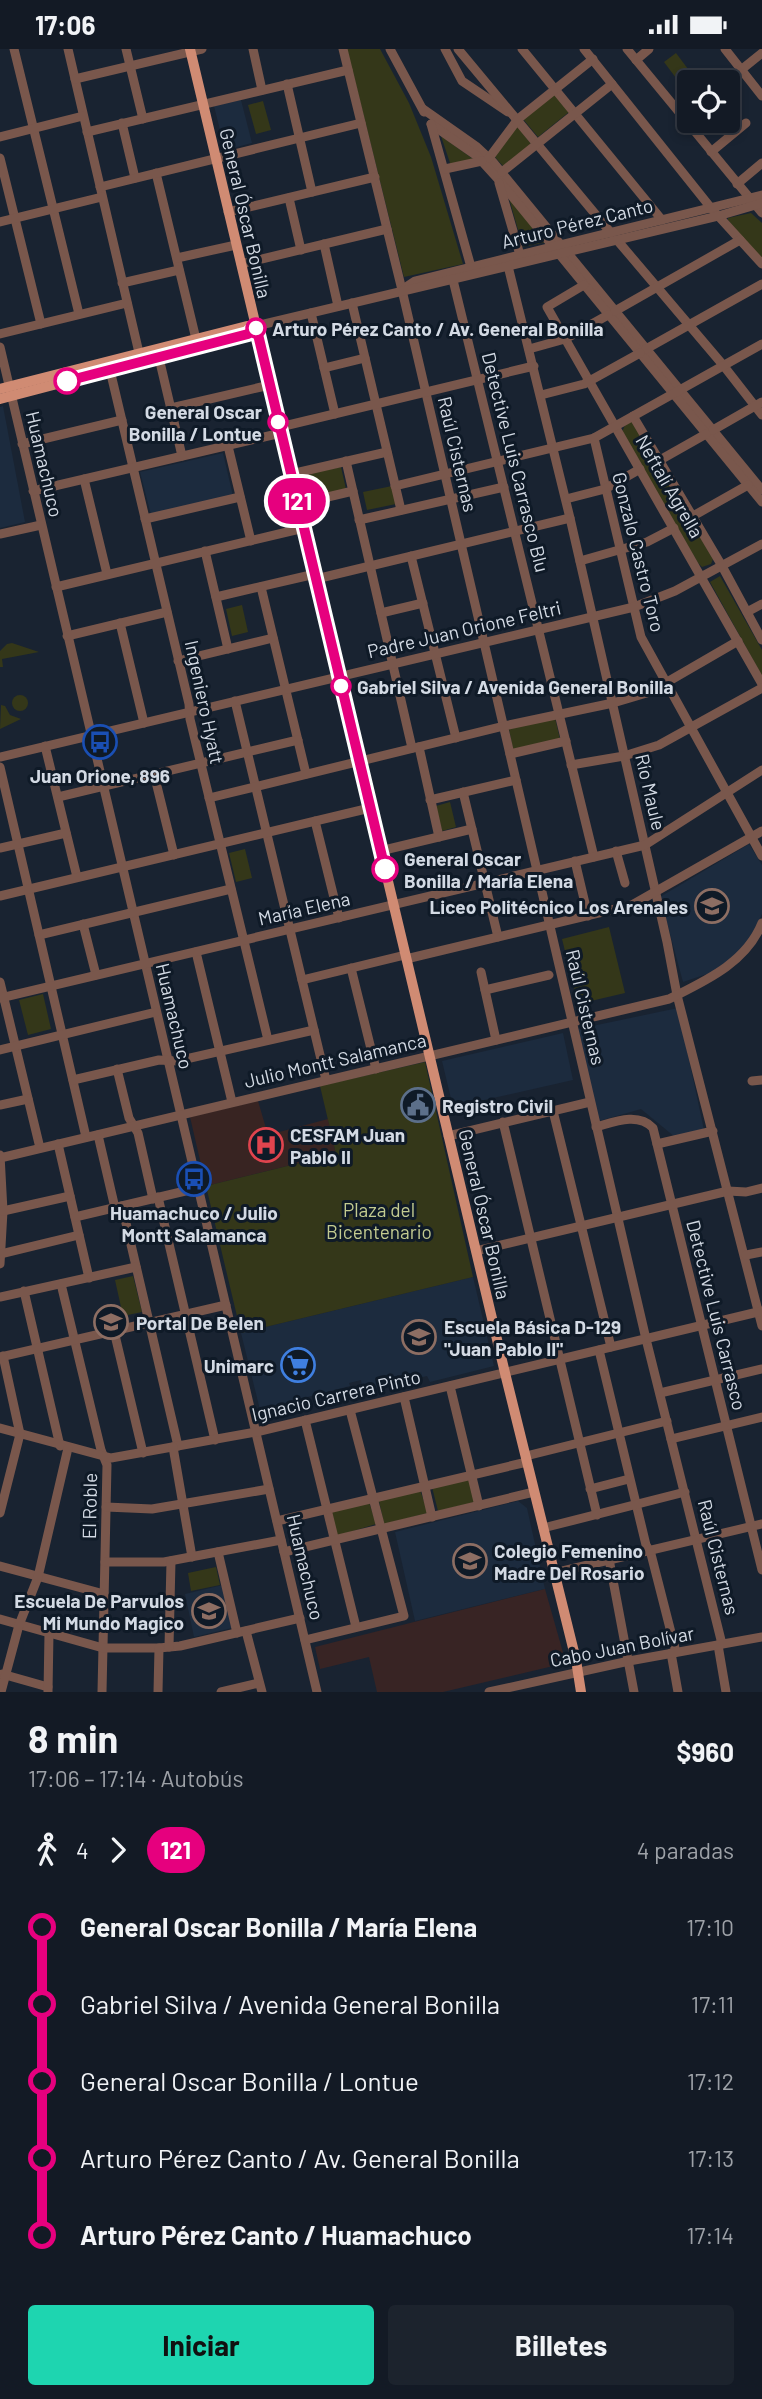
<!DOCTYPE html>
<html lang="es">
<head>
<meta charset="utf-8">
<style>
	:root { --surface:#131a25; --page:#1c232d; --text:#f1f3f6; --muted:#9da1a7; --line:#323842; --accent:#1ed5b0 }
	body { margin:0; font-family:Barlow,sans-serif; background:var(--page); color:var(--text); height:100vh; display:flex; flex-direction:column; font-size:26px; white-space:nowrap }
	* { box-sizing:border-box; margin:0 }
	p { font-size:23px; color:var(--muted) }
	.icon { flex:none; width:38px; height:38px; fill:none; stroke:currentColor; stroke-width:2; stroke-linecap:round; stroke-linejoin:round }
	.map { position:relative; height:1643px; overflow:hidden }
	.panel { display:flex; flex-direction:column; background:var(--surface); flex:1 }
	.panel>* { flex:none }
	.badge { padding:0 14px; border-radius:23px; font-size:24px; line-height:46px }
	.buttons { position:absolute; left:677px; top:21px; display:grid; gap:14px }
	.buttons a { display:grid; place-items:center; width:63px; height:63px; border-radius:7px; background:var(--surface); box-shadow:0 4px 10px #0003,0 0 0 2px var(--line); font-size:35px }
	.map>.badge { position:absolute; translate:-50% -50%; box-shadow:0 0 0 4px #fff }
	.legs { display:flex; align-items:center; gap:10px; height:77px; padding:0 28px; font-size:23px }
	.legs p { margin-inline-start:auto }
	.overview { display:flex; align-items:center; justify-content:space-between; height:119px; padding:0 28px }
	h1 { font-size:38px; font-weight:700; line-height:52px }
	.button { display:flex; gap:14px; margin-top:auto; padding:14px 28px }
	.button a { flex:1; height:80px; border-radius:7px; background:var(--accent); color:#111; font-size:28px; font-weight:700; line-height:80px; text-align:center }
	.button a+a { background:var(--page); color:var(--text) }
	ul { padding:0 28px; list-style:none }
	li { display:flex; align-items:center; gap:24px; height:77px; font-size:26px }
	li i { display:grid; place-items:center; width:10px; height:100%; margin:0 9px; background:currentColor }
	li i::after { content:''; width:18px; height:18px; margin:-9px; border:5px solid; border-radius:50%; background:var(--surface) }
	li p { margin-inline-start:auto }
	li:first-child i { background:linear-gradient(#0000 50%,currentColor 0) }
	li:last-child i { background:linear-gradient(currentColor 50%,#0000 0) }
	.status { display:flex; justify-content:space-between; align-items:center; height:49px; padding:0 35px; background:var(--surface); direction:ltr }
	.status svg { height:19px; fill:currentColor }
	.map>svg:first-child { display:block }
	.built { fill:#1c2b3e }
	.industrial { fill:#382424 }
	.medical { fill:#382422 }
	.green { fill:#343719 }
	.lines { fill:none; stroke-linecap:round; stroke-linejoin:round }
	.minor { stroke:#79574c; stroke-width:9 }
	.major { stroke:#d08b73; stroke-width:10 }
	.line-1-casing { stroke:#fff; stroke-width:16 }
	.line-1 { stroke:#e6007e; stroke-width:10 }
	.stop-1-dot { fill:#fff; stroke:#e6007e; stroke-width:3.5 }
	.labels { text-anchor:middle; dominant-baseline:central; stroke-width:6; stroke-linejoin:round; paint-order:stroke }
	.street-label { font-size:19px; fill:#d3dae4; stroke:#0f1a27 }
	.stop-label { font-size:19px; font-weight:bold; fill:#d3dae4; stroke:#0f1a27; text-anchor:start }
	.poi-label { font-size:19px; font-weight:bold; fill:#d3dae4; stroke:#0f1a27; text-anchor:start }
	.park-label { font-size:19px; fill:#c3cb90; stroke:#0f1a27 }
</style>
</head>
<body>
<div class="status"><b>17:06</b><svg viewBox="0 0 49 12"><path d="M0 12V9h3v3zM5 12V6h3v6zM10 12V3h3v9zM15 12V0h3v12zM26 1h20v11H26zM47 4h2v5h-2z"/></svg></div>
<div class="map">
<svg width="762" height="1643" viewBox="0 0 762 1643">
	<rect width="100%" height="100%" fill="#192331"/>
	<g class="built">
		<path d="M241,51l11,43 -27,7 -11,-44z"/>
		<path d="M3,357l22,116 -25,6v-121z"/>
		<path d="M223,404l10,43 -82,19 -11,-43z"/>
		<path d="M749,795l13,21v49l-11,24 -19,20 -19,14 -30,10 -23,-85z"/>
		<path d="M678,959l26,122 -29,7 -34,-28 -42,12 -21,-92z"/>
		<path d="M563,984l10,47 -120,27 -11,-46z"/>
		<path d="M473,1228l21,89 -64,16 -3,-6 -64,15 -2,-11 -12,3 1,3 -54,14 -11,17 -22,5 -22,-89z"/>
		<path d="M518,1452l9,7 18,81 -130,32 -20,-89z"/>
		<path d="M223,1536l9,43 -38,9 -9,-43z"/>
	</g>
	<path class="industrial" d="M545,1540l21,74 -123,29h-66l-8,-35 -49,12 -5,-22z"/>
	<path class="medical" d="M258,1052l10,34 60,-16 8,35 -130,32 -16,-69z"/>
	<g class="green">
		<path d="M347,0h33l29,54 22,54 32,107 -59,13z"/>
		<path d="M676,4l21,28 -7,1 -1,5 -4,3 -21,-28z"/>
		<path d="M554,45l15,18 -31,25 -15,-18z"/>
		<path d="M263,52l8,29 -15,4 -8,-29z"/>
		<path d="M517,77l14,18 -28,22 -8,-9z"/>
		<path d="M441,87l32,23 -22,7z"/>
		<path d="M508,146l39,47 -24,5z"/>
		<path d="M751,164l11,10v38l-34,-41v-2z"/>
		<path d="M632,372l81,138 -2,5 -9,3 -4,-4 -76,-131 3,-7z"/>
		<path d="M341,418l5,22 -40,9 -5,-23z"/>
		<path d="M392,437l4,18 -29,6 -4,-18z"/>
		<path d="M720,527l42,74v26l-52,-94z"/>
		<path d="M242,556l6,27 -16,4 -6,-27z"/>
		<path d="M12,594l27,9 -37,7 1,8h-3v-16l7,-7z"/>
		<circle cx="20" cy="654" r="8"/>
		<path d="M1,656l4,1 5,9 11,4 -21,10z"/>
		<path d="M555,669l5,21 -47,10 -4,-20z"/>
		<path d="M450,753l6,25 -14,4 -6,-25z"/>
		<path d="M245,800l7,29 -16,4 -7,-29z"/>
		<path d="M609,878l16,66 -47,11 -16,-65z"/>
		<path d="M43,945l8,35 -23,6 -9,-35z"/>
		<path d="M425,1013l48,215 -232,56 -35,-147 130,-32 -16,-68z"/>
		<path d="M133,1227l9,36 -19,4 -8,-36z"/>
		<path d="M469,1428l6,25 -37,9 -6,-24z"/>
		<path d="M420,1441l8,23 -44,11 -5,-23z"/>
		<path d="M369,1453l7,22 -39,12 -5,-24z"/>
		<path d="M216,1518l4,18 -29,6 -3,-18z"/>
	</g>
	<g class="lines">
		<g class="minor">
			<path d="M14,0l65,265"/>
			<path d="M68,0l72,308"/>
			<path d="M126,0l17,70"/>
			<path d="M253,0l9,41"/>
			<path d="M343,0l59,241 244,1049 76,305"/>
			<path d="M390,0l34,63"/>
			<path d="M445,0l17,32 46,31"/>
			<path d="M458,0l153,184"/>
			<path d="M522,0l140,171"/>
			<path d="M584,0l127,159 51,56"/>
			<path d="M627,0l135,164"/>
			<path d="M725,0l37,47"/>
			<path d="M636,11l13,-11"/>
			<path d="M75,30l127,-30"/>
			<path d="M726,33l36,-29"/>
			<path d="M287,35l25,108"/>
			<path d="M423,60l54,38 16,15 269,328"/>
			<path d="M122,74l13,55"/>
			<path d="M431,75l46,32 20,22 265,324"/>
			<path d="M431,75l40,143"/>
			<path d="M87,83l261,-62"/>
			<path d="M0,88l83,-21"/>
			<path d="M711,103l35,-29"/>
			<path d="M0,109l41,166"/>
			<path d="M489,109l29,-39 75,-60"/>
			<path d="M445,120l37,-8"/>
			<path d="M502,123l110,-88"/>
			<path d="M156,124l40,166"/>
			<path d="M499,134l21,72"/>
			<path d="M737,135l25,-21"/>
			<path d="M100,138l261,-64"/>
			<path d="M289,149l12,52"/>
			<path d="M228,163l147,-35"/>
			<path d="M0,173l102,-25"/>
			<path d="M617,191l106,125 39,50"/>
			<path d="M324,195l14,62"/>
			<path d="M177,209l59,-13"/>
			<path d="M241,215l146,-35"/>
			<path d="M508,217l62,252 97,424 10,53 85,331"/>
			<path d="M453,231l141,577"/>
			<path d="M122,234l57,-13"/>
			<path d="M584,236l-37,22 215,377"/>
			<path d="M406,238l9,-6 347,-86"/>
			<path d="M352,254l49,207"/>
			<path d="M615,262l125,-71"/>
			<path d="M311,264l24,101"/>
			<path d="M256,277l462,-110 44,-13"/>
			<path d="M0,285l127,-31"/>
			<path d="M0,298l317,1345"/>
			<path d="M529,300l36,-10 43,-24"/>
			<path d="M646,300l116,-65"/>
			<path d="M159,309l23,98"/>
			<path d="M324,319l41,-10"/>
			<path d="M110,321l79,334 1,15 78,321"/>
			<path d="M541,346l43,-11 56,-31"/>
			<path d="M171,359l99,-23"/>
			<path d="M633,367l89,150 40,74"/>
			<path d="M280,378l254,-61"/>
			<path d="M713,381l49,-28"/>
			<path d="M594,389l47,199 121,219"/>
			<path d="M22,395l100,-24"/>
			<path d="M228,397l23,95"/>
			<path d="M660,411l46,-26"/>
			<path d="M346,412l66,287"/>
			<path d="M291,425l96,-22"/>
			<path d="M84,430l23,95"/>
			<path d="M395,437l199,-48 168,-94"/>
			<path d="M33,442l248,-58"/>
			<path d="M566,450l39,-10 35,-20"/>
			<path d="M298,455l55,-13"/>
			<path d="M693,467l55,-31"/>
			<path d="M145,470l95,-22"/>
			<path d="M359,471l145,-33"/>
			<path d="M0,485l41,-9"/>
			<path d="M205,502l23,98"/>
			<path d="M411,507l45,182"/>
			<path d="M580,512l67,-19 27,-14"/>
			<path d="M316,530l254,-61"/>
			<path d="M56,538l248,-59"/>
			<path d="M261,538l45,187"/>
			<path d="M216,548l99,-23"/>
			<path d="M747,563l15,-8"/>
			<path d="M381,564l42,-10"/>
			<path d="M120,574l24,100"/>
			<path d="M67,587l100,-24"/>
			<path d="M178,612l95,-23"/>
			<path d="M235,652l91,379"/>
			<path d="M45,697l32,131"/>
			<path d="M419,698l20,90"/>
			<path d="M510,705l56,-13"/>
			<path d="M0,708l634,-150 41,-16 87,-47"/>
			<path d="M571,716l53,-9 35,-11 103,-57"/>
			<path d="M0,718l86,370"/>
			<path d="M154,725l20,81"/>
			<path d="M463,743l35,145"/>
			<path d="M58,748l240,-57"/>
			<path d="M209,749l295,-72 109,-23 37,-11 88,-51"/>
			<path d="M430,751l86,-20"/>
			<path d="M315,772l24,97"/>
			<path d="M0,799l66,-15"/>
			<path d="M380,802l92,-22"/>
			<path d="M616,802l9,32"/>
			<path d="M575,812l13,55"/>
			<path d="M0,847l370,-88"/>
			<path d="M83,875l13,51"/>
			<path d="M39,886l192,-46"/>
			<path d="M196,903l36,150"/>
			<path d="M406,910l226,-54 130,-74"/>
			<path d="M351,919l25,101"/>
			<path d="M481,923l15,68"/>
			<path d="M302,931l103,-25"/>
			<path d="M0,933l40,166"/>
			<path d="M485,941l64,-15"/>
			<path d="M0,949l645,-153 117,-75"/>
			<path d="M0,1001l156,-38"/>
			<path d="M117,1020l12,49 9,15 15,66"/>
			<path d="M73,1031l86,-20 18,1 137,-31"/>
			<path d="M752,1032l10,-1"/>
			<path d="M0,1056l28,-6"/>
			<path d="M553,1062l58,236"/>
			<path d="M503,1073l94,393"/>
			<path d="M596,1078c18,-5 42,-15 57,1l109,442"/>
			<path d="M98,1086l17,73"/>
			<path d="M448,1087l142,-34"/>
			<path d="M58,1095l31,134"/>
			<path d="M657,1095l56,-13"/>
			<path d="M0,1106l3,56 -3,53"/>
			<path d="M0,1109l669,-159c36,-18 77,-36 93,-76"/>
			<path d="M158,1148l57,243"/>
			<path d="M122,1157l56,240"/>
			<path d="M3,1162l67,-15"/>
			<path d="M75,1168l123,-29"/>
			<path d="M476,1202l252,-60 18,1 16,-4"/>
			<path d="M1,1205l78,-19"/>
			<path d="M746,1206l16,-3"/>
			<path d="M61,1235l40,166 6,15 -5,227"/>
			<path d="M24,1242l36,155"/>
			<path d="M0,1248l136,-30"/>
			<path d="M114,1282l29,122"/>
			<path d="M599,1301l47,195 5,9 25,98"/>
			<path d="M0,1308l226,-52"/>
			<path d="M450,1337l29,120"/>
			<path d="M660,1344l102,-24"/>
			<path d="M404,1348l28,120"/>
			<path d="M305,1371l51,207"/>
			<path d="M0,1379l111,30 145,-26 506,-121"/>
			<path d="M671,1390l91,-22"/>
			<path d="M173,1398l19,110"/>
			<path d="M526,1407l141,-35"/>
			<path d="M590,1440l39,-10"/>
			<path d="M106,1458l46,2 117,-20"/>
			<path d="M0,1464l20,-79 -17,-78"/>
			<path d="M277,1472l250,-59"/>
			<path d="M543,1479l142,-36"/>
			<path d="M218,1503l19,81"/>
			<path d="M284,1503l250,-60"/>
			<path d="M609,1510l25,133"/>
			<path d="M105,1513h59l117,-22"/>
			<path d="M0,1517l104,28"/>
			<path d="M554,1524l208,-49"/>
			<path d="M0,1570l103,29h56l21,-2 120,-28"/>
			<path d="M246,1582l16,61"/>
			<path d="M305,1591l99,-24 -54,-206"/>
			<path d="M718,1596l8,47"/>
			<path d="M169,1598l2,-86"/>
			<path d="M671,1604l7,39"/>
			<path d="M2,1625l46,13"/>
			<path d="M1,1643l18,-67 19,-48 30,-129"/>
			<path d="M48,1643l1,-59"/>
			<path d="M158,1643l1,-44"/>
			<path d="M221,1643l38,-9"/>
			<path d="M489,1643l140,-31 133,-24"/>
		</g>
		<g class="major">
			<path d="M190,0l315,1324 71,287 5,32"/>
			<path d="M0,340l247,-63h9"/>
			<path d="M0,350l248,-65 8,-8"/>
		</g>
	</g>
	<g class="lines">
		<g class="line-1-casing">
			<path id="line-1" d="M67,332l181,-47 8,-8 129,543"/>
		</g>
		<use href="#line-1" class="line-1"/>
	</g>
	<defs>
		<g id="bus-ring" transform="scale(1.75)"><circle r="9.5" fill="#0f1a27" stroke="#1a4fb4" stroke-width="1.5"/><path d="M-5-6H5V4H4V6H2V4H-2V6H-4V4H-5ZM-3.5-4V0h7V-4ZM-3.5 1.2v1.5H-2V1.2ZM2 1.2v1.5H3.5V1.2Z" fill="#1a4fb4"/></g>
		<g id="school-ring" transform="scale(1.75)"><circle r="9.5" fill="#0f1a27" stroke="#8d6e63" stroke-width="1.5"/><path d="M0-5L7-2L0 1L-7-2ZM-4 1L0 2.5L4 1V4Q0 6-4 4Z" fill="#8d6e63"/></g>
		<g id="civic-ring" transform="scale(1.75)"><circle r="9.5" fill="#0f1a27" stroke="#5c6f8a" stroke-width="1.5"/><path d="M-.6-6.5H3V-4.5H.6V-3L4-1V1h2V6H-6V1h2V-1L-.6-3ZM-1.2 2.5V6h2.4V2.5Z" fill="#5c6f8a"/></g>
		<g id="hospital-ring" transform="scale(1.75)"><circle r="9.5" fill="#0f1a27" stroke="#e0444e" stroke-width="1.5"/><path d="M-5-5h3v3.5h4V-5h3V5h-3V1.5h-4V5h-3Z" fill="#e0444e"/></g>
		<g id="supermarket-ring" transform="scale(1.75)"><circle r="9.5" fill="#0f1a27" stroke="#3f7fe0" stroke-width="1.5"/><path d="M-6-5.5h2.5l.6 2H6L4.5 2H-2.5L-4.4-4H-6ZM-1.5 3.2a1.3 1.3 0 1 0 .1 0ZM3 3.2a1.3 1.3 0 1 0 .1 0Z" fill="#3f7fe0"/></g>
	</defs>
	<g fill-rule="evenodd">
		<use href="#bus-ring" x="100" y="693"/>
		<use href="#school-ring" x="712" y="857"/>
		<use href="#civic-ring" x="418" y="1056"/>
		<use href="#hospital-ring" x="266" y="1096"/>
		<use href="#bus-ring" x="194" y="1130"/>
		<use href="#school-ring" x="111" y="1273"/>
		<use href="#school-ring" x="419" y="1288"/>
		<use href="#supermarket-ring" x="298" y="1316"/>
		<use href="#school-ring" x="470" y="1512"/>
		<use href="#school-ring" x="209" y="1562"/>
	</g>
	<g class="stop-1-dot">
		<circle cx="256" cy="279" r="9"/>
		<circle cx="67" cy="332" r="12"/>
		<circle cx="278" cy="373" r="9"/>
		<circle cx="341" cy="637" r="9"/>
		<circle cx="385" cy="820" r="12"/>
	</g>
	<g class="labels">
		<g class="street-label">
			<text transform="translate(246 164) rotate(77)">General Óscar Bonilla</text>
			<text transform="translate(577 174) rotate(-14)">Arturo Pérez Canto</text>
			<text transform="translate(458 405) rotate(77)">Raúl Cisternas</text>
			<text transform="translate(516 413) rotate(76)">Detective Luis Carrasco Blu</text>
			<text transform="translate(45 415) rotate(77)">Huamachuco</text>
			<text transform="translate(670 437) rotate(60)">Neftalí Agrella</text>
			<text transform="translate(639 503) rotate(76)">Gonzalo Castro Toro</text>
			<text transform="translate(464 580) rotate(-13)">Padre Juan Orione Feltri</text>
			<text transform="translate(205 653) rotate(78)">Ingeniero Hyatt</text>
			<text transform="translate(651 743) rotate(77)">Río Maule</text>
			<text transform="translate(304 859) rotate(-13)">María Elena</text>
			<text transform="translate(586 958) rotate(77)">Raúl Cisternas</text>
			<text transform="translate(175 967) rotate(77)">Huamachuco</text>
			<text transform="translate(335 1011) rotate(-13)">Julio Montt Salamanca</text>
			<text transform="translate(485 1165) rotate(77)">General Óscar Bonilla</text>
			<text transform="translate(717 1266) rotate(76)">Detective Luis Carrasco</text>
			<text transform="translate(336 1346) rotate(-13)">Ignacio Carrera Pinto</text>
			<text transform="translate(89 1457) rotate(-89)">El Roble</text>
			<text transform="translate(719 1508) rotate(76)">Raúl Cisternas</text>
			<text transform="translate(306 1518) rotate(77)">Huamachuco</text>
			<text transform="translate(622 1597) rotate(-11)">Cabo Juan Bolívar</text>
		</g>
		<g class="stop-label">
			<text x="272" y="279">Arturo Pérez Canto / Av. General Bonilla</text>
			<text x="262" y="362" text-anchor="end">General Oscar<tspan x="262" dy="22">Bonilla / Lontue</tspan></text>
			<text x="357" y="637">Gabriel Silva / Avenida General Bonilla</text>
			<text x="404" y="809">General Oscar<tspan x="404" dy="22">Bonilla / María Elena</tspan></text>
		</g>
		<g class="poi-label">
			<text x="100" y="726" text-anchor="middle">Juan Orione, 896</text>
			<text x="688" y="857" text-anchor="end">Liceo Politécnico Los Arenales</text>
			<text x="442" y="1056">Registro Civil</text>
			<text x="290" y="1085">CESFAM Juan<tspan x="290" dy="22">Pablo II</tspan></text>
			<text x="194" y="1163" text-anchor="middle">Huamachuco / Julio<tspan x="194" dy="22">Montt Salamanca</tspan></text>
			<text x="136" y="1273">Portal De Belen</text>
			<text x="444" y="1277">Escuela Básica D-129<tspan x="444" dy="22">"Juan Pablo II"</tspan></text>
			<text x="274" y="1316" text-anchor="end">Unimarc</text>
			<text x="494" y="1501">Colegio Femenino<tspan x="494" dy="22">Madre Del Rosario</tspan></text>
			<text x="184" y="1551" text-anchor="end">Escuela De Parvulos<tspan x="184" dy="22">Mi Mundo Magico</tspan></text>
		</g>
		<g class="park-label">
			<text x="379" y="1160">Plaza del<tspan x="379" dy="22">Bicentenario</tspan></text>
		</g>
	</g>
</svg>
<div class="buttons">
<a><svg class="icon" aria-label="locate" viewBox="0 0 24 24"><circle cx="12" cy="12" r="6"/><path d="M12 2v4M12 18v4M2 12h4M18 12h4"/></svg></a>
</div>
<b class="badge" style="left:297px;top:452px;background:#e6007e;color:#fff">121</b>
</div>
<section class="panel">
<div class="overview"><div><h1>8 min</h1><p>17:06 – 17:14 · Autobús</p></div><b>$960</b></div>
<div class="legs"><svg class="icon" aria-label="walk" viewBox="0 0 24 24"><circle cx="13" cy="4" r="2"/><path d="M13 8l-2 6 4 7M11 14l-3 7M7 12l3-4h3l4 4"/></svg>4<svg class="icon" aria-label="forward" viewBox="0 0 24 24"><path d="M9 5l7 7-7 7"/></svg><b class="badge" style="background:#e6007e;color:#fff">121</b><p>4 paradas</p></div>
<ul>
<li><i style="color:#e6007e"></i><b>General Oscar Bonilla / María Elena</b><p>17:10</p></li>
<li><i style="color:#e6007e"></i><span>Gabriel Silva / Avenida General Bonilla</span><p>17:11</p></li>
<li><i style="color:#e6007e"></i><span>General Oscar Bonilla / Lontue</span><p>17:12</p></li>
<li><i style="color:#e6007e"></i><span>Arturo Pérez Canto / Av. General Bonilla</span><p>17:13</p></li>
<li><i style="color:#e6007e"></i><b>Arturo Pérez Canto / Huamachuco</b><p>17:14</p></li>
</ul>
<div class="button"><a>Iniciar</a><a>Billetes</a></div>
</section>
</body>
</html>
